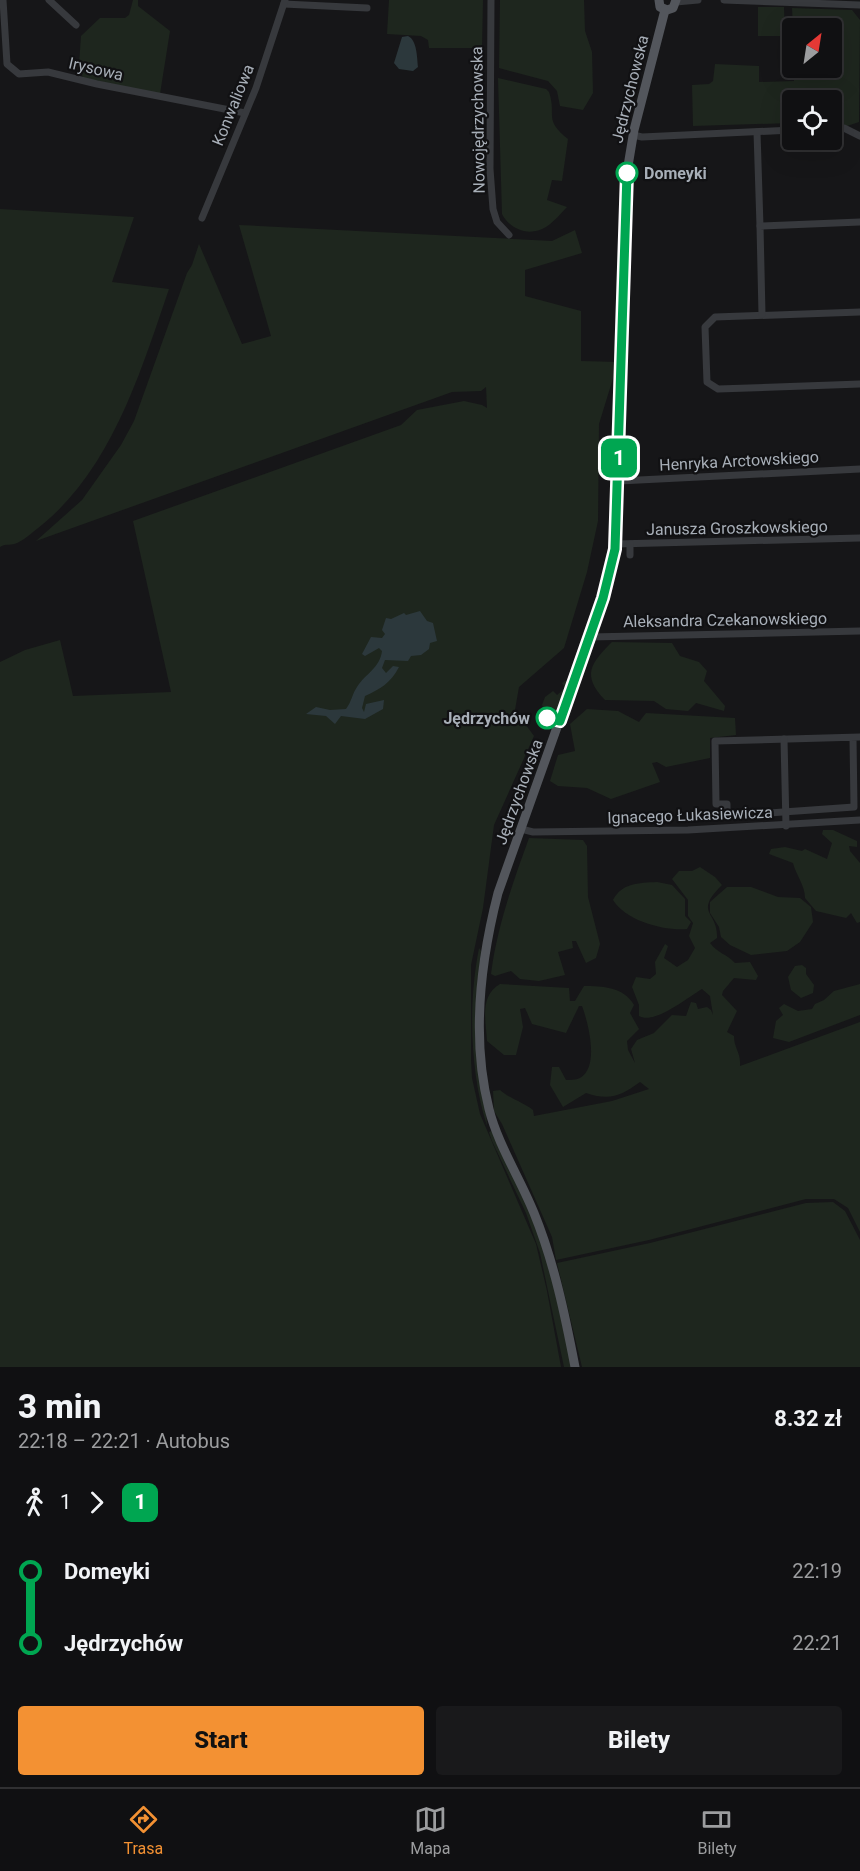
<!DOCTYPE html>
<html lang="pl">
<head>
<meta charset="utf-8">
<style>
	:root { --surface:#101012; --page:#19191b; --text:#f1f3f6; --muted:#9c9d9f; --line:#303032; --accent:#f39133 }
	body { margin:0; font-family:Roboto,sans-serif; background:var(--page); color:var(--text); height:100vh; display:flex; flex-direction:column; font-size:22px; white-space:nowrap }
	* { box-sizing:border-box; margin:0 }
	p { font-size:20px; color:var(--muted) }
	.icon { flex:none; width:33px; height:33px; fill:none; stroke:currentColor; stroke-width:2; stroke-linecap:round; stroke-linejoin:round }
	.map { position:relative; height:1367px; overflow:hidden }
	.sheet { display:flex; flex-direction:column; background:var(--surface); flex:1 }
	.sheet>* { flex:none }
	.badge { padding:0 12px; border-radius:9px; font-size:21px; line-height:39px }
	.needle { width:39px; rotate:30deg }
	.controls { position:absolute; left:782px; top:18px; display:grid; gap:12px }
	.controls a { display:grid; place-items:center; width:60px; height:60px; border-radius:6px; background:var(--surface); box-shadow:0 6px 24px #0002,0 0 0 2px var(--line); font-size:30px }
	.map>.badge { position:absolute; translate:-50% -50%; box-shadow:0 0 0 3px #fff }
	.legs { display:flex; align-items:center; gap:9px; height:66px; padding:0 18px; font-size:20px }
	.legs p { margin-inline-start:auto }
	.summary { display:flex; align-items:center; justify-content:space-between; height:102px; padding:0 18px }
	h1 { font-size:33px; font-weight:800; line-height:45px }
	.action { display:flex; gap:12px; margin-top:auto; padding:12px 18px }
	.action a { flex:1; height:69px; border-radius:6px; background:var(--accent); color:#111; font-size:24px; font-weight:800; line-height:69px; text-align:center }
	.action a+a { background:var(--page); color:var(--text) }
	ul { padding:0 18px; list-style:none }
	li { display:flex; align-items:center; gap:21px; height:72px; font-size:22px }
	li i { display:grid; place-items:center; width:9px; height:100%; margin:0 8px; background:currentColor }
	li i::after { content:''; width:15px; height:15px; margin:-8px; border:4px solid; border-radius:50%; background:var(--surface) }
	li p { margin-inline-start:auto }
	li:first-child i { background:linear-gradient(#0000 50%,currentColor 0) }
	li:last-child i { background:linear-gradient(currentColor 50%,#0000 0) }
	.tab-bar { display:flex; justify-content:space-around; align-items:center; height:84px; border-top:2px solid var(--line); background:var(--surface); font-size:16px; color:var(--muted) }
	.tab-bar a { display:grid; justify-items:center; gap:3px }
	.tab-bar .selected { color:var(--accent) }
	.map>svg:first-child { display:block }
	.green { fill:#1e261e }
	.water { fill:#2c383c }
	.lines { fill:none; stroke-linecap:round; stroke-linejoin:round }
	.minor { stroke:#37393d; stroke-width:7 }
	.major { stroke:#53565c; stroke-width:9 }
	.line-1-casing { stroke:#fff; stroke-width:14 }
	.line-1 { stroke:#00a651; stroke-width:9 }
	.stop-1-dot { fill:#fff; stroke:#00a651; stroke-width:3 }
	.labels { text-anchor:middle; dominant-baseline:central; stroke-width:4.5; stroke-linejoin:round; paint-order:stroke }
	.street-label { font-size:16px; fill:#a8afb8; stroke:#111113 }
	.stop-label { font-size:16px; font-weight:bold; fill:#a8afb8; stroke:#111113; text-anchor:start }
</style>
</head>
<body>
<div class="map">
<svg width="860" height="1367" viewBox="0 0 860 1367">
	<rect width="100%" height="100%" fill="#161618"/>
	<g class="green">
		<path d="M133,0h5v6l32,25 -10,63 -77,-16 -4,-14 2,-28 19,-18h25l4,-3z"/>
		<path d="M389,0h94l-1,48h-53l-1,-8 -7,-4 -34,-2z"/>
		<path d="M500,0h84l1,31 7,21 1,41 -10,17 -23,-4 -3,-15 -9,-10 -49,-13z"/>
		<path d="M758,7h26l1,29h-27z"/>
		<path d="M792,8l60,2 8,10 -1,102 -12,4 -16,-2v-24h-39v23l-99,3 -1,-41 17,-1 4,-3 2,-17 44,2v16l35,-1v-13h37v-40h-38z"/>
		<path d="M498,78l48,11 3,3c8,24 -6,27 19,47l-6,42 -10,-1 -5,20 20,7c-6,6 -13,15 -21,20 -16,10 -36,3 -44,-13z"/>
		<path d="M0,209l134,8 -22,65 57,7c-28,82 -57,178 -126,235 -8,6 -17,15 -26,19 -5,3 -11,0 -17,4z"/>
		<path d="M239,225l313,16 23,-11 7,23 -57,17v26l56,15v50l37,1 -19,62 -1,97 -11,51 -23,76 -45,39 -4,23 19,26 -40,89 -11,83 -12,57v95l1,18 8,36 56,130 11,47 14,76h-561v-705l25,-12 35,-10 13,56 98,-4 -38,-171 268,-96 16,-15 47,-9 18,4 5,3 -1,-21 -5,4 -29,1 -416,149 46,-41 39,-55 13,-24 53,-148 5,-8 7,-21 43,100 29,-8z"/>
		<path d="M612,642l60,1 8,13 19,6 8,9 -3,10 21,25 -1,5 -28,-8 -8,8 -22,-2 -12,-8 -49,-1c-24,-25 -14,-37 7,-58z"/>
		<path d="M565,681l5,1 -11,30 -4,2 -9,-1 -4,-8 3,-8 8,-6 4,4 8,-7 -3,-5z"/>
		<path d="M587,709l31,2 21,11 7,-9 89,5 1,17 -26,3v20l-44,9 -9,-5 -5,1 8,19 -49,17 -24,-11 -29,-2 -8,-5 8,-26 17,-4 -5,-27z"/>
		<path d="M823,830h10l24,11v6l-8,-1 1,5 10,12v59l-3,1 -6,-10 -5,5 -30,-7 -11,-13c0,-13 -9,-23 -12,-35l-24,-9 2,-5 14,-2 17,4 3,-2 22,10 5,-16 -10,-9z"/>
		<path d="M529,838l54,2 4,6 1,51 12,47 -4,14 -10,5 -10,-22h-4l1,7 -15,4 7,23 -26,6 -19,-2 -9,-8 -16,5 -4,-2c6,-47 22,-92 38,-136z"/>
		<path d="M700,867l15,10 7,8c-29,29 -4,25 -5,53l-7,5c7,10 17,11 25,20l15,-1 8,14 -2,4 -22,-2 -11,13 -1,4 15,16 -10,21 7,4c0,13 7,16 6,30l120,-44v210l-12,-24 -14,-9h-28l-157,41 -93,20 -4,-23 -50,-113 -8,-13 -1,-20 7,-1c10,9 23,12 33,20l1,6 78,-15 37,-12 -9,-7c-19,14 -30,19 -54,11l-23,14 -13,-22 2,-18h7l7,13c4,0 10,0 14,-2 20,-11 8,-56 2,-72h-3l-13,27 -34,-9 -7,-16 -5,1 3,18 -7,28h-12l-17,-14c-1,-20 -8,-45 13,-57l69,4 1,13h5l9,-15c18,0 40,1 50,19l-4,8 9,16 -12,12 1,9 7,13 -4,-14 6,-9 17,-7 18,-18 14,1 5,-14 5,1 2,6 9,-2 4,3 2,5 -3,-19 -8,-7c-15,9 -48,36 -63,27v-11l-7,-18 4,-10 14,2 6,-5 -1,-12 10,-18 3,2 -4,12 13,9 11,-7 7,-12 -6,-12 4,-13 -5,-7v-16l-16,-21 7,-8h13z"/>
		<path d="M657,882l15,3 13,14v17l6,6 -4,7c-23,2 -61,-8 -74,-29 9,-17 25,-17 44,-18z"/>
		<path d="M727,887h24l27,10 22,1 11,9 2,15 -13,20 -13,9 -36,4 -21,-10 -9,-8 -2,-10 -9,-14v-11z"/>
		<path d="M479,948l2,3 -4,34 10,141c-17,-53 -19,-123 -8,-178z"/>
		<path d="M802,965l4,3v6l8,11 -1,8 -12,5 -10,-8 -3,-13 7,-11z"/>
		<path d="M860,984v31l-71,27 -16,-4 3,-17 7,-6 -4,-7 5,-4 14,7 14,-2 3,-5 9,-4 10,-9z"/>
		<path d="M492,1131l31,61 25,68 24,107h-8l-24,-114 -14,-40 -34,-72 -3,-9z"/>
		<path d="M833,1202l12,9 15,29v127h-278l-25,-104 93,-20 156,-40z"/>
	</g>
	<g class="water">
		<path d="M408,36c9,4 9,21 10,31l-5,4 -14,-2 -5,-6 8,-26z"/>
		<path d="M420,611l7,10 6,2 4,18 -7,2 -1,6 -8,6 -10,1 -3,5 -23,-1 -3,8 4,5 7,-7 6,1c-8,16 -19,22 -34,29l-3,12 2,4 2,-8 18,-4 -1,9 -18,10 -24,-3 -6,8 -9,-8 -20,-2 10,-7 14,3 16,-1c6,-8 6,-15 11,-22 8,-13 23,-19 25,-36l-3,-3 -14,8 -3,-2 9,-17 11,1 3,-4 -3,-4 4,-12 5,1 13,-6 2,2z"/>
	</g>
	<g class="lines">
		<g class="minor">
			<path d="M3,0l4,64 12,10 29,-2 49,12 148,29"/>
			<path d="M49,0l27,25"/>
			<path d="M491,0l-1,169 3,40 4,13 12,13"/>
			<path d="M724,0l136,5"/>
			<path d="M676,2l22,-2"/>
			<path d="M284,4l83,4"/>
			<path d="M831,129l13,-1 16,8"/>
			<path d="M757,132l3,94"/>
			<path d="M633,135l9,2 150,-7"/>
			<path d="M202,218l54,-130 29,-88"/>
			<path d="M860,312l-145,5 -10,10 2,55 11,7 142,-5"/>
			<path d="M762,314l-2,-88 100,-4"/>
			<path d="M619,481l241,-12"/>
			<path d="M616,544l244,-6"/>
			<path d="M630,544v11"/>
			<path d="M590,637l270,-6"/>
			<path d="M853,738l1,69 -127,9v-12h-11l-1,-63 145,-4"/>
			<path d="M784,739l2,87"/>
			<path d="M521,829l12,3 155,-2 172,-10"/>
		</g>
		<g class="major">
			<path d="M659,0l1,7 7,3 6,-2 3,-8"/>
			<path d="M575,1367c-10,-52 -21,-105 -41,-154 -14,-35 -36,-68 -45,-104 -18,-71 -9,-146 9,-216l105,-295 10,-38 4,-34 10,-354 7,-42 31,-120"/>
		</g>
	</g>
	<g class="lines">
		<g class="line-1-casing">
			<path id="line-1" d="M547,718l13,3 43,-123 12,-49 12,-376"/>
		</g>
		<use href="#line-1" class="line-1"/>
	</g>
	<g class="stop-1-dot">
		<circle cx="627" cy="173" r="10"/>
		<circle cx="547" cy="718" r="10"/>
	</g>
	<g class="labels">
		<g class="street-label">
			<text transform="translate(96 69) rotate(13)">Irysowa</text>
			<text transform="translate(630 89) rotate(-76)">Jędrzychowska</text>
			<text transform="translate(233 105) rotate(-68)">Konwaliowa</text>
			<text transform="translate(478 120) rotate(-91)">Nowojędrzychowska</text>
			<text transform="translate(739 461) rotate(-3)">Henryka Arctowskiego</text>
			<text transform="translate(737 528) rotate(-1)">Janusza Groszkowskiego</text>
			<text transform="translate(725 620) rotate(-1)">Aleksandra Czekanowskiego</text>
			<text transform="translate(519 792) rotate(-70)">Jędrzychowska</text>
			<text transform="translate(690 815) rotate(-2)">Ignacego Łukasiewicza</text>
		</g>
		<g class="stop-label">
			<text x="644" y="173">Domeyki</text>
			<text x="530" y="718" text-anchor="end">Jędrzychów</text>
		</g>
	</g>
</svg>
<div class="controls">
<a><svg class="needle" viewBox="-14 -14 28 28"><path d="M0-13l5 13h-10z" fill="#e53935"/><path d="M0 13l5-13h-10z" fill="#9c9d9f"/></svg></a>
<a><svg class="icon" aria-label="locate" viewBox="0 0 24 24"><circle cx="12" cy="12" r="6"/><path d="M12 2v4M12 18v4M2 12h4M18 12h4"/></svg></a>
</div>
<b class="badge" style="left:619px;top:458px;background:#00a651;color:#fff">1</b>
</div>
<section class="sheet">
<div class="summary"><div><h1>3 min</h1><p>22:18 – 22:21 · Autobus</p></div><b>8.32 zł</b></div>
<div class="legs"><svg class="icon" aria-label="walk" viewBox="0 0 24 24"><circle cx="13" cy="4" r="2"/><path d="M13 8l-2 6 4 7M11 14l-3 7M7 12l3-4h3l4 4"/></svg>1<svg class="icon" aria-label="forward" viewBox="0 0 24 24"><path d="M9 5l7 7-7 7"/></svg><b class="badge" style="background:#00a651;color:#fff">1</b></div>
<ul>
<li><i style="color:#00a651"></i><b>Domeyki</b><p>22:19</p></li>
<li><i style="color:#00a651"></i><b>Jędrzychów</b><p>22:21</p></li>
</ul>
<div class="action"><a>Start</a><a>Bilety</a></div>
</section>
<nav class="tab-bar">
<a class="selected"><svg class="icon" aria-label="directions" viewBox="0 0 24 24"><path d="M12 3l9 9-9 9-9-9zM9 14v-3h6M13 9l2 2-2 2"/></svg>Trasa</a>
<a><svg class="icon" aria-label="map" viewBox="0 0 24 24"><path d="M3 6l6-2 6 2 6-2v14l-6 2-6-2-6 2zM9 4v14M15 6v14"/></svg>Mapa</a>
<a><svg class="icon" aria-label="tickets" viewBox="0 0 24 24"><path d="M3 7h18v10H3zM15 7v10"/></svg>Bilety</a>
</nav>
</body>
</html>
